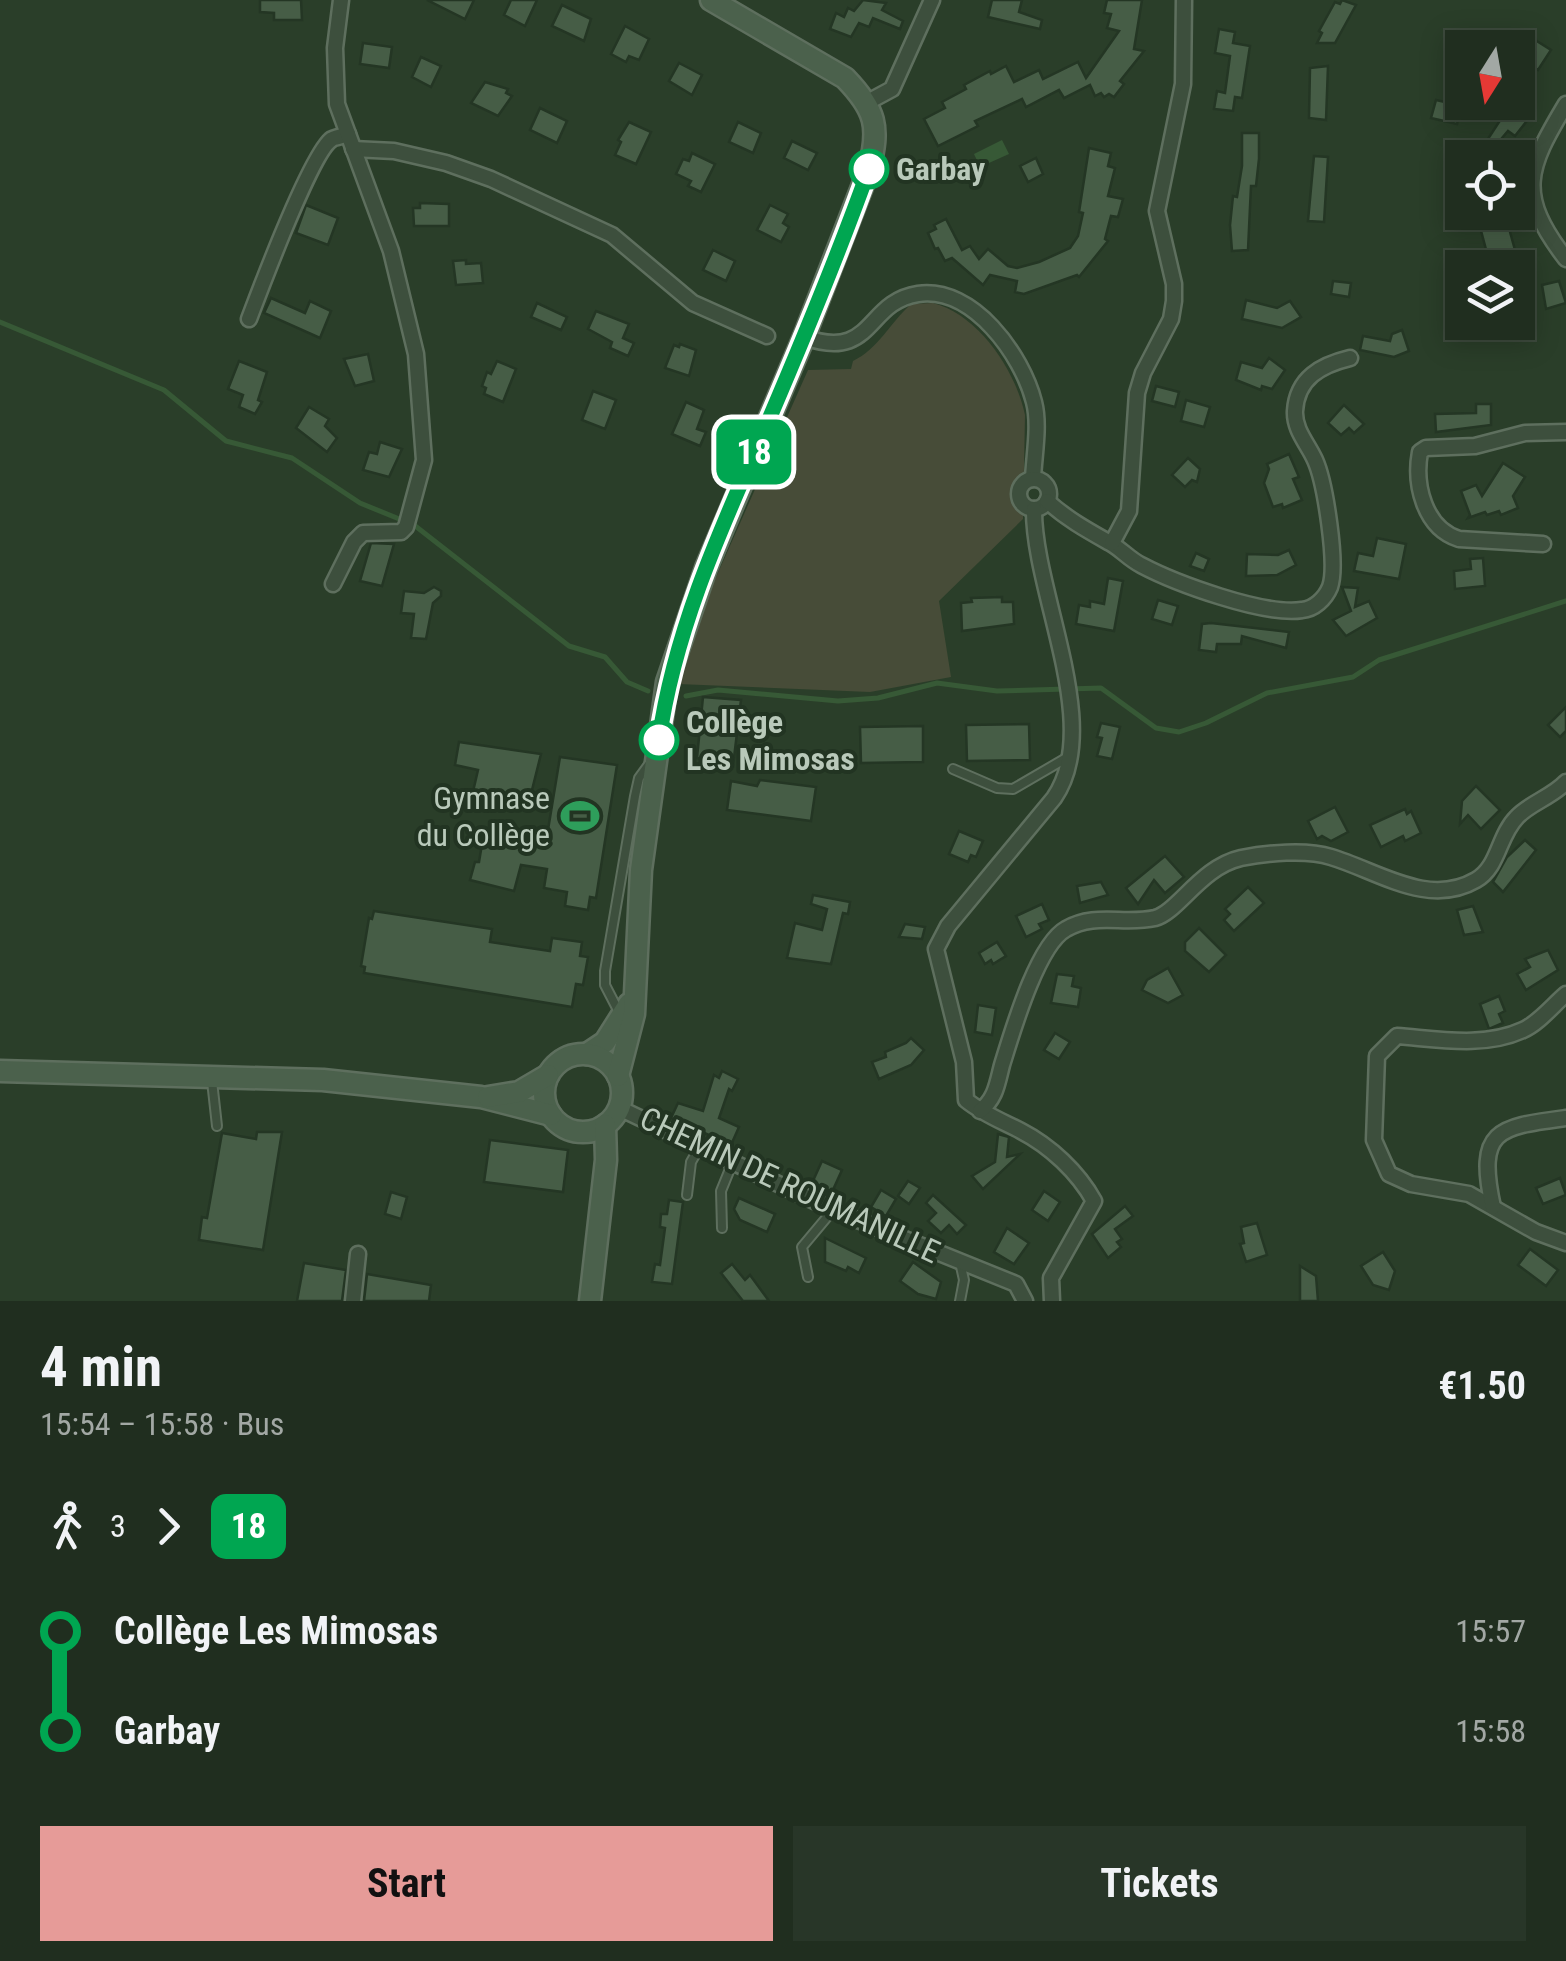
<!DOCTYPE html>
<html lang="en">
<head>
<meta charset="utf-8">
<style>
	:root { --surface:#202e1f; --page:#283628; --text:#f1f3f6; --muted:#a2a8a4; --line:#3d4a3d; --accent:#e69b98 }
	body { margin:0; font-family:"Roboto Condensed",sans-serif; background:var(--page); color:var(--text); height:100vh; display:flex; flex-direction:column; font-size:38px; white-space:nowrap }
	* { box-sizing:border-box; margin:0 }
	p { font-size:32px; color:var(--muted) }
	.icon { flex:none; width:55px; height:55px; fill:none; stroke:currentColor; stroke-width:2; stroke-linecap:round; stroke-linejoin:round }
	.map { position:relative; height:1301px; overflow:hidden }
	.drawer { display:flex; flex-direction:column; background:var(--surface); flex:1 }
	.drawer>* { flex:none }
	.badge { padding:0 20px; border-radius:15px; font-size:35px; line-height:65px }
	.needle { width:65px; rotate:191deg }
	.fabs { position:absolute; left:1445px; top:30px; display:grid; gap:20px }
	.fabs a { display:grid; place-items:center; width:90px; height:90px; border-radius:0px; background:var(--surface); box-shadow:0 5px 25px #0003,0 0 0 2px var(--line); font-size:50px }
	.map>.badge { position:absolute; translate:-50% -50%; box-shadow:0 0 0 5px #fff }
	.legs { display:flex; align-items:center; gap:15px; height:110px; padding:0 40px; font-size:32px }
	.legs p { margin-inline-start:auto }
	.overview { display:flex; align-items:center; justify-content:space-between; height:170px; padding:0 40px }
	h1 { font-size:55px; font-weight:700; line-height:75px }
	.cta { display:flex; gap:20px; margin-top:auto; padding:20px 40px }
	.cta a { flex:1; height:115px; border-radius:0px; background:var(--accent); color:#111; font-size:40px; font-weight:700; line-height:115px; text-align:center }
	.cta a+a { background:var(--page); color:var(--text) }
	ul { padding:0 40px; list-style:none }
	li { display:flex; align-items:center; gap:35px; height:100px; font-size:38px }
	li i { display:grid; place-items:center; width:15px; height:100%; margin:0 12px; background:currentColor }
	li i::after { content:''; width:25px; height:25px; margin:-12px; border:8px solid; border-radius:50%; background:var(--surface) }
	li p { margin-inline-start:auto }
	li:first-child i { background:linear-gradient(#0000 50%,currentColor 0) }
	li:last-child i { background:linear-gradient(currentColor 50%,#0000 0) }
	.map>svg:first-child { display:block }
	.green { fill:#474c38 }
	.water { fill:#375936 }
	.lines { fill:none; stroke-linecap:round; stroke-linejoin:round }
	.stream { stroke:#375936; stroke-width:5 }
	.building { fill:#465d46; stroke:#243624; stroke-width:2.5 }
	.lane-casing { stroke:#5e6f5e; stroke-width:12 }
	.street-casing { stroke:#5e6f5e; stroke-width:19 }
	.secondary-casing { stroke:#5e6f5e; stroke-width:25 }
	.lane { stroke:#3d4f3d; stroke-width:8 }
	.street { stroke:#3d4f3d; stroke-width:14 }
	.secondary { stroke:#4b614c; stroke-width:20 }
	.line-1-casing { stroke:#fff; stroke-width:22 }
	.line-1 { stroke:#00a651; stroke-width:15 }
	.stop-1-dot { fill:#fff; stroke:#00a651; stroke-width:5 }
	.labels { text-anchor:middle; dominant-baseline:central; stroke-width:8; stroke-linejoin:round; paint-order:stroke }
	.stop-label { font-size:32px; font-weight:bold; fill:#b9c9ba; stroke:#223422; text-anchor:start }
	.poi-label { font-size:32px; fill:#b9c9ba; stroke:#223422; text-anchor:end }
	.street-label { font-size:32px; fill:#b9c9ba; stroke:#223422 }
</style>
</head>
<body>
<div class="map">
<svg width="1566" height="1301" viewBox="0 0 1566 1301">
	<rect width="100%" height="100%" fill="#2a3e29"/>
	<path class="green" d="M933,303c46,12 83,68 92,112l-2,104 -84,82 12,76 -81,15 -192,-8 31,-91 99,-223 43,-1 2,-8c25,-12 37,-38 58,-57z"/>
	<path class="water" d="M1002,140l7,14 -29,13 -6,-13z"/>
	<g class="lines">
		<g class="stream">
			<path d="M0,322l164,68 62,51 66,17 68,45 54,22 155,121 36,11 22,25 21,9"/>
			<path d="M686,696l32,-6 120,11 40,-3 59,-15 60,8 104,-3 55,40 23,4 27,-9 61,-30 86,-16 26,-17 187,-59"/>
		</g>
	</g>
	<g class="building">
		<path d="M260,0h41l1,20h-28v-7l-14,-1z"/>
		<path d="M427,0h47l-9,19z"/>
		<path d="M511,0h26l-12,26 -21,-11z"/>
		<path d="M863,0l23,3 -4,7 21,11 -3,8 -27,-11 -4,9 -10,-4 -8,14 -21,-8 6,-16 8,4 4,-9 6,3z"/>
		<path d="M992,0h30l-3,12 23,8 -2,9 -52,-12z"/>
		<path d="M1107,0h35l-8,49 10,2 -24,30 4,3 -10,13 -5,-3 -5,3 -3,-4 -6,3 -5,-11 -26,13 -5,-8 -33,17 -4,-8 -47,22 3,5 -40,20 -14,-27 21,-11 -3,-6 24,-13 -2,-4 26,-14 1,3 15,-8 8,16 25,-12 4,9 35,-17 8,16 33,-47 -12,-3 4,-14 -7,-1z"/>
		<path d="M1342,0l14,5 -21,38h-18l5,-10 -3,-2 16,-29 5,2z"/>
		<path d="M562,5l29,14 -7,22 -32,-15z"/>
		<path d="M625,26l24,13 -10,21 -10,-4 -3,6 -15,-8z"/>
		<path d="M1219,29l16,3 -2,11 17,3 -8,52 -7,-1 -2,14 -19,-2 3,-18 8,2 5,-37 -15,-3z"/>
		<path d="M1532,38l19,12 -13,20 -16,-11z"/>
		<path d="M363,43l29,4 -3,21 -29,-4z"/>
		<path d="M421,57l20,9 -10,21 -19,-10z"/>
		<path d="M679,63l23,12 -10,20 -23,-14z"/>
		<path d="M1328,66l-2,54 -17,-2 1,-50z"/>
		<path d="M485,82l23,7 -2,4 6,3 -14,20 -27,-13z"/>
		<path d="M1446,97l16,4 -5,23 -26,-6 5,-18 9,2z"/>
		<path d="M1520,99l12,9 -9,12 3,2 -11,14 -7,-5 -17,20 -7,-6 28,-43z"/>
		<path d="M540,108l27,13 -10,22 -27,-13z"/>
		<path d="M629,122l22,10 -15,32 -21,-9 6,-13 -3,-2z"/>
		<path d="M738,122l23,11 -8,20 -24,-11z"/>
		<path d="M1242,133h17v26l-3,27h-5l-3,64 -16,1 -2,-26 3,-29 4,1 5,-31z"/>
		<path d="M792,141l25,12 -9,17 -24,-12z"/>
		<path d="M1089,148l22,5 -3,13 7,2 -7,28 15,3 -5,18 -7,-1 -6,23 3,2 -29,36 -2,-2 -53,19 -9,-2 2,-11 -27,-6 -7,10 -31,-27 -7,3 -7,-13 -3,1 -7,-16 8,-4 -2,-4 12,-6 16,31 8,-4 9,13 9,-10 20,17 9,2 22,-6 31,-14 8,-12 5,-23 -4,-1z"/>
		<path d="M692,153l23,11 -14,28 -13,-6 3,-5 -15,-7 7,-15 6,2z"/>
		<path d="M1314,156l14,1 -4,65 -16,-1z"/>
		<path d="M1036,158l7,16 -15,8 -8,-16z"/>
		<path d="M420,203l29,1v22h-35l-1,-18h7z"/>
		<path d="M306,205l32,13 -10,27 -32,-12z"/>
		<path d="M770,205l18,9 -5,9 6,4 -8,15 -24,-12z"/>
		<path d="M1476,212h18l3,9h10l8,29 -27,7z"/>
		<path d="M713,250l22,11 -9,20 -23,-11z"/>
		<path d="M466,260v4l15,-1 2,20 -27,2 -3,-24z"/>
		<path d="M1333,281l18,2 -2,14 -18,-3z"/>
		<path d="M1559,281l7,22 -20,6 -4,-24z"/>
		<path d="M271,298l34,15 5,-12 21,10 -11,27 -56,-25z"/>
		<path d="M1246,300l31,8 13,-7 11,16 -19,11 -40,-9z"/>
		<path d="M537,303l30,14 -6,13 -30,-13z"/>
		<path d="M596,311l33,13 -6,14 11,5 -6,13 -18,-8 2,-6 -24,-13z"/>
		<path d="M1402,330l7,21 -15,6 -34,-7 3,-14 27,5 2,-7z"/>
		<path d="M680,344l16,6 -7,26 -24,-8 9,-23 5,2z"/>
		<path d="M368,354l6,27 -19,5 -11,-27z"/>
		<path d="M1269,358l16,12 -13,19 -10,-3 -1,4 -25,-10 5,-18 21,6z"/>
		<path d="M239,361l28,11 -9,28 4,2 -7,12 -16,-7 4,-12 -15,-6z"/>
		<path d="M497,361l19,8 -13,33 -19,-8 2,-6 -4,-2 5,-14 4,2z"/>
		<path d="M1156,386l23,6 -4,15 -23,-6z"/>
		<path d="M593,391l23,9 -11,29 -23,-9z"/>
		<path d="M1186,400l24,7 -6,20 -23,-6z"/>
		<path d="M686,402l18,8 -7,19 9,3 -6,14 -28,-12z"/>
		<path d="M1476,404h15v21l-55,7 -1,-18 41,-1z"/>
		<path d="M1344,405l20,19 -10,9 -5,-5 -8,7 -13,-12z"/>
		<path d="M309,407l20,12 -4,7 12,12 -10,14 -31,-24z"/>
		<path d="M380,442l22,7 -13,28 -26,-7 6,-18 8,2z"/>
		<path d="M1289,454l10,23 -6,2 9,21 -19,8 -1,-4 -9,3 -9,-24 5,-14 -2,-5z"/>
		<path d="M1188,458l12,11 -3,13 -5,-2 -7,7 -13,-12z"/>
		<path d="M1503,463l22,14 -12,19 5,12 -17,7 -2,-4 -12,4 -2,-3 -17,6 2,-3 -9,-24 15,-6 6,11z"/>
		<path d="M1377,538l29,6 -7,35 -45,-8 4,-18 15,3z"/>
		<path d="M371,543l23,1 -12,42 -22,-5z"/>
		<path d="M1289,550l7,15 -19,10 -31,1 1,-22 31,1z"/>
		<path d="M1196,553l13,6 -5,12 -14,-5z"/>
		<path d="M1483,558l2,28 -30,3 -1,-18 17,-2 -1,-10z"/>
		<path d="M1108,578l15,3 -9,50 -38,-7 3,-19 11,2v-6l14,3z"/>
		<path d="M434,587l7,4v5l-8,7 -7,36 -15,-1 3,-24 -13,-1 3,-22 20,2z"/>
		<path d="M1342,587l16,1 -3,19 14,-6 8,17 -31,18 -13,-16 18,-9z"/>
		<path d="M1002,597v5h11l1,22 -52,7 -1,-28 11,-1 -1,-4z"/>
		<path d="M1158,600l20,6 -6,19 -20,-6z"/>
		<path d="M1211,623l78,9 -3,16 -44,-12 -1,8h-24l-1,8 -17,-2 3,-26z"/>
		<path d="M703,697l38,3 -8,66 -36,-8z"/>
		<path d="M1566,707v24l-6,6 -12,-12z"/>
		<path d="M1101,723l19,4 -8,32 -15,-3 5,-18 -5,-1z"/>
		<path d="M1029,724l1,36 -63,1 -1,-36z"/>
		<path d="M923,726v36l-62,1 -1,-36z"/>
		<path d="M459,742l82,12 -14,56 -55,-14 6,-26 -23,-5z"/>
		<path d="M560,757l57,8 -21,133 -6,-1 -2,13 -23,-4 2,-14 -23,-4 3,-19 -26,-4 -7,26 -44,-11 5,-18h4l4,-24 62,10z"/>
		<path d="M760,780l56,7 -5,34 -84,-11 4,-29 26,5z"/>
		<path d="M1476,786l24,24 -19,19 -13,-14 -8,9 2,-23z"/>
		<path d="M1335,807l13,25 -17,9 -9,-5 -5,3 -9,-18z"/>
		<path d="M1405,809l2,5 4,-3 10,22 -16,8 -2,-5 -22,11 -11,-22z"/>
		<path d="M959,831l24,10 -7,16 -5,-2 -3,7 -19,-8z"/>
		<path d="M1525,840l11,10 -33,42 -10,-10 14,-25z"/>
		<path d="M1165,856l19,21 -19,16 -11,-13 -16,24 -12,-16z"/>
		<path d="M1101,882l7,13 -28,8 -3,-17z"/>
		<path d="M1248,887l16,16 -30,28 -10,-11 6,-6 -5,-5z"/>
		<path d="M813,895l37,7 -2,12 -5,-1 -12,51 -44,-6 8,-35 27,7 5,-21 -16,-5z"/>
		<path d="M1042,904l7,16 -10,4 3,5 -16,8 -10,-21z"/>
		<path d="M1473,906l10,26 -19,3 -7,-25z"/>
		<path d="M374,911l118,18 -2,13 60,9 2,-13 30,4 -2,14 8,1 -5,28 -7,-1 -4,23 -208,-34 1,-6 -4,-1 8,-48 3,1z"/>
		<path d="M905,924l20,3 -3,12 -23,-2z"/>
		<path d="M1199,928l27,27 -17,17 -24,-21v-9z"/>
		<path d="M997,942l9,14 -13,8 -2,-4 -6,4 -6,-11z"/>
		<path d="M1548,950l10,20 -32,20 -9,-16 13,-7 -5,-8z"/>
		<path d="M1168,968l15,27 -15,8 -26,-13 5,-10z"/>
		<path d="M1057,974l17,2 -2,10 9,2 -3,19 -27,-4z"/>
		<path d="M1499,996l6,15 -6,3 4,9 -14,6 -9,-25z"/>
		<path d="M978,1005l18,3 -4,27 -17,-3z"/>
		<path d="M1055,1033l15,9 -11,17 -15,-9z"/>
		<path d="M911,1038l13,12 -13,15 -32,14 -7,-17 14,-5 -1,-5 21,-9z"/>
		<path d="M722,1071l16,8 -6,12 -3,-2 -10,29 20,9 -8,18 -60,-27 7,-15 25,8 11,-36 5,3z"/>
		<path d="M257,1132h25l-19,118 -64,-10 3,-23 5,1 15,-85 34,6z"/>
		<path d="M998,1134l11,3 -2,20 13,-3 -37,35 -11,-13 23,-14z"/>
		<path d="M490,1140l78,10 -5,42 -79,-10z"/>
		<path d="M822,1161l20,9 -10,22 -20,-9z"/>
		<path d="M1560,1178l6,17 -23,9 -7,-16z"/>
		<path d="M908,1181l12,7 -11,16 -11,-8z"/>
		<path d="M881,1190l15,9 -10,17 -15,-9z"/>
		<path d="M1044,1191l16,11 -12,19 -16,-11z"/>
		<path d="M391,1192l16,5 -6,22 -16,-5z"/>
		<path d="M933,1195l33,30 -9,9 -8,-9 -8,8 -13,-12 8,-8 -10,-10z"/>
		<path d="M739,1198l36,16 -8,18 -27,-12 -6,-11z"/>
		<path d="M669,1200l14,2 -11,82 -20,-2 3,-18 5,1 5,-37 -5,-1 1,-13h6z"/>
		<path d="M1125,1206l8,10 -18,13 7,10 -5,3 4,5 -13,11 -16,-24z"/>
		<path d="M1257,1223l10,32 -21,7 -6,-18 4,-1 -3,-16z"/>
		<path d="M1007,1228l22,15 -15,21 -20,-12z"/>
		<path d="M825,1238l41,20 -7,15 -11,-6 -2,4 -21,-9z"/>
		<path d="M1530,1249l28,21 -12,16 -28,-21z"/>
		<path d="M1383,1252l12,19 -6,19 -16,-5 -12,-19z"/>
		<path d="M913,1262l28,20 -5,17 -18,-5 -18,-13z"/>
		<path d="M304,1263l42,7 -4,31h-45z"/>
		<path d="M732,1264l13,16 5,-5 19,26h-26l-22,-28z"/>
		<path d="M1300,1266l16,10 2,25h-18z"/>
		<path d="M367,1274l64,11 -2,16h-65z"/>
	</g>
	<g class="lines">
		<g class="lane-casing">
			<g id="lane">
				<path d="M953,769l44,19 16,1 55,-32"/>
				<path d="M620,1014l-15,-29v-14l30,-175 4,-18 11,-15"/>
				<path d="M212,1081l5,45"/>
				<path d="M687,1195l4,-33 8,-14"/>
				<path d="M722,1228l-1,-37 11,-27"/>
				<path d="M960,1262l4,18 -4,21"/>
				<path d="M808,1277l-6,-30 31,-37"/>
			</g>
		</g>
		<g class="street-casing">
			<g id="street">
				<path d="M866,103l26,-14 40,-89"/>
				<path d="M1566,104c-39,65 -50,90 0,155"/>
				<path d="M353,149l41,2 52,12 45,16 121,56 81,68 74,33"/>
				<path d="M249,319c11,-29 63,-168 83,-180 1,-1 14,-4 16,-5"/>
				<path d="M804,337c70,25 61,-35 114,-43 55,-8 104,61 116,108 6,23 0,53 -1,77"/>
				<circle cx="1034" cy="494" r="15"/>
				<path d="M1047,501c20,18 40,29 63,42 11,6 19,16 31,22 34,18 123,51 161,45 12,-1 23,-11 28,-23 8,-22 -5,-105 -15,-127 -7,-16 -21,-30 -20,-49 2,-33 26,-46 55,-53"/>
				<path d="M1034,509c-1,83 70,217 20,289l-106,128 -12,23 28,113 2,38c17,14 36,21 55,31 29,15 57,41 73,70l-43,77 1,23"/>
				<path d="M1112,543l17,-32 8,-118 6,-20 28,-54 3,-18v-17l-17,-73 26,-127 1,-84"/>
				<path d="M1543,544l-84,-5c-35,-11 -45,-55 -39,-87l6,-4 49,-2 50,-13 41,-1"/>
				<path d="M333,584l21,-42 9,-9 38,-1 5,-5 18,-67 -8,-106 -25,-103 -54,-147 -2,-56 6,-48"/>
				<path d="M1566,994c-13,11 -27,29 -43,36 -39,18 -85,9 -126,6l-20,20 -3,84 15,34 22,10 58,10 67,38 30,11"/>
				<path d="M619,1108l214,102 183,74 9,17"/>
				<path d="M980,1111c16,-13 17,-27 22,-46 10,-32 35,-120 64,-136 29,-17 58,-4 89,-11 23,-6 46,-51 86,-60 26,-5 65,-9 90,-1 47,14 97,51 145,23 23,-13 22,-44 41,-63 13,-14 35,-20 49,-35"/>
				<path d="M1493,1207c-17,-78 5,-80 73,-89"/>
				<path d="M353,1301l5,-47"/>
			</g>
		</g>
		<g class="secondary-casing">
			<g id="secondary">
				<path d="M587,1054l18,-12 24,-38"/>
				<circle cx="583" cy="1093" r="39"/>
				<path d="M0,1071l323,9 158,17 70,18"/>
				<path d="M618,1076l16,-62 7,-144 26,-188 39,-114 98,-231 65,-168c11,-42 7,-59 -24,-91l-134,-78"/>
				<path d="M488,1097l31,-5 29,-17"/>
				<path d="M590,1301l16,-141 -1,-35"/>
			</g>
		</g>
		<use href="#lane" class="lane"/>
		<use href="#street" class="street"/>
		<use href="#secondary" class="secondary"/>
	</g>
	<g class="lines">
		<g class="line-1-casing">
			<path id="line-1" d="M659,740c16,-114 65,-218 111,-323 35,-82 69,-164 99,-248"/>
		</g>
		<use href="#line-1" class="line-1"/>
	</g>
	<defs>
		<g id="stadium-bare" transform="scale(3)"><path d="M0-5a6.5 5 0 1 0 0 10a6.5 5 0 1 0 0-10ZM-3.5-1.8h7v3.6h-7Z" fill="#2e9e5b" stroke="#223422" stroke-width="2.5" paint-order="stroke"/></g>
	</defs>
	<g fill-rule="evenodd">
		<use href="#stadium-bare" x="580" y="816"/>
	</g>
	<g class="stop-1-dot">
		<circle cx="869" cy="169" r="18"/>
		<circle cx="659" cy="740" r="18"/>
	</g>
	<g class="labels">
		<g class="stop-label">
			<text x="896" y="169">Garbay</text>
			<text x="686" y="722">Collège<tspan x="686" dy="37">Les Mimosas</tspan></text>
		</g>
		<g class="poi-label">
			<text x="550" y="798">Gymnase<tspan x="550" dy="37">du Collège</tspan></text>
		</g>
		<g class="street-label">
			<text transform="translate(790 1185) rotate(25)">CHEMIN DE ROUMANILLE</text>
		</g>
	</g>
</svg>
<div class="fabs">
<a><svg class="needle" viewBox="-14 -14 28 28"><path d="M0-13l5 13h-10z" fill="#e53935"/><path d="M0 13l5-13h-10z" fill="#a2a8a4"/></svg></a>
<a><svg class="icon" aria-label="locate" viewBox="0 0 24 24"><circle cx="12" cy="12" r="6"/><path d="M12 2v4M12 18v4M2 12h4M18 12h4"/></svg></a>
<a><svg class="icon" aria-label="layers" viewBox="0 0 24 24"><path d="M12 4l9 5-9 5-9-5zM3 14l9 5 9-5"/></svg></a>
</div>
<b class="badge" style="left:754px;top:452px;background:#00a651;color:#fff">18</b>
</div>
<section class="drawer">
<div class="overview"><div><h1>4 min</h1><p>15:54 – 15:58 · Bus</p></div><b>€1.50</b></div>
<div class="legs"><svg class="icon" aria-label="walk" viewBox="0 0 24 24"><circle cx="13" cy="4" r="2"/><path d="M13 8l-2 6 4 7M11 14l-3 7M7 12l3-4h3l4 4"/></svg>3<svg class="icon" aria-label="forward" viewBox="0 0 24 24"><path d="M9 5l7 7-7 7"/></svg><b class="badge" style="background:#00a651;color:#fff">18</b></div>
<ul>
<li><i style="color:#00a651"></i><b>Collège Les Mimosas</b><p>15:57</p></li>
<li><i style="color:#00a651"></i><b>Garbay</b><p>15:58</p></li>
</ul>
<div class="cta"><a>Start</a><a>Tickets</a></div>
</section>
</body>
</html>
